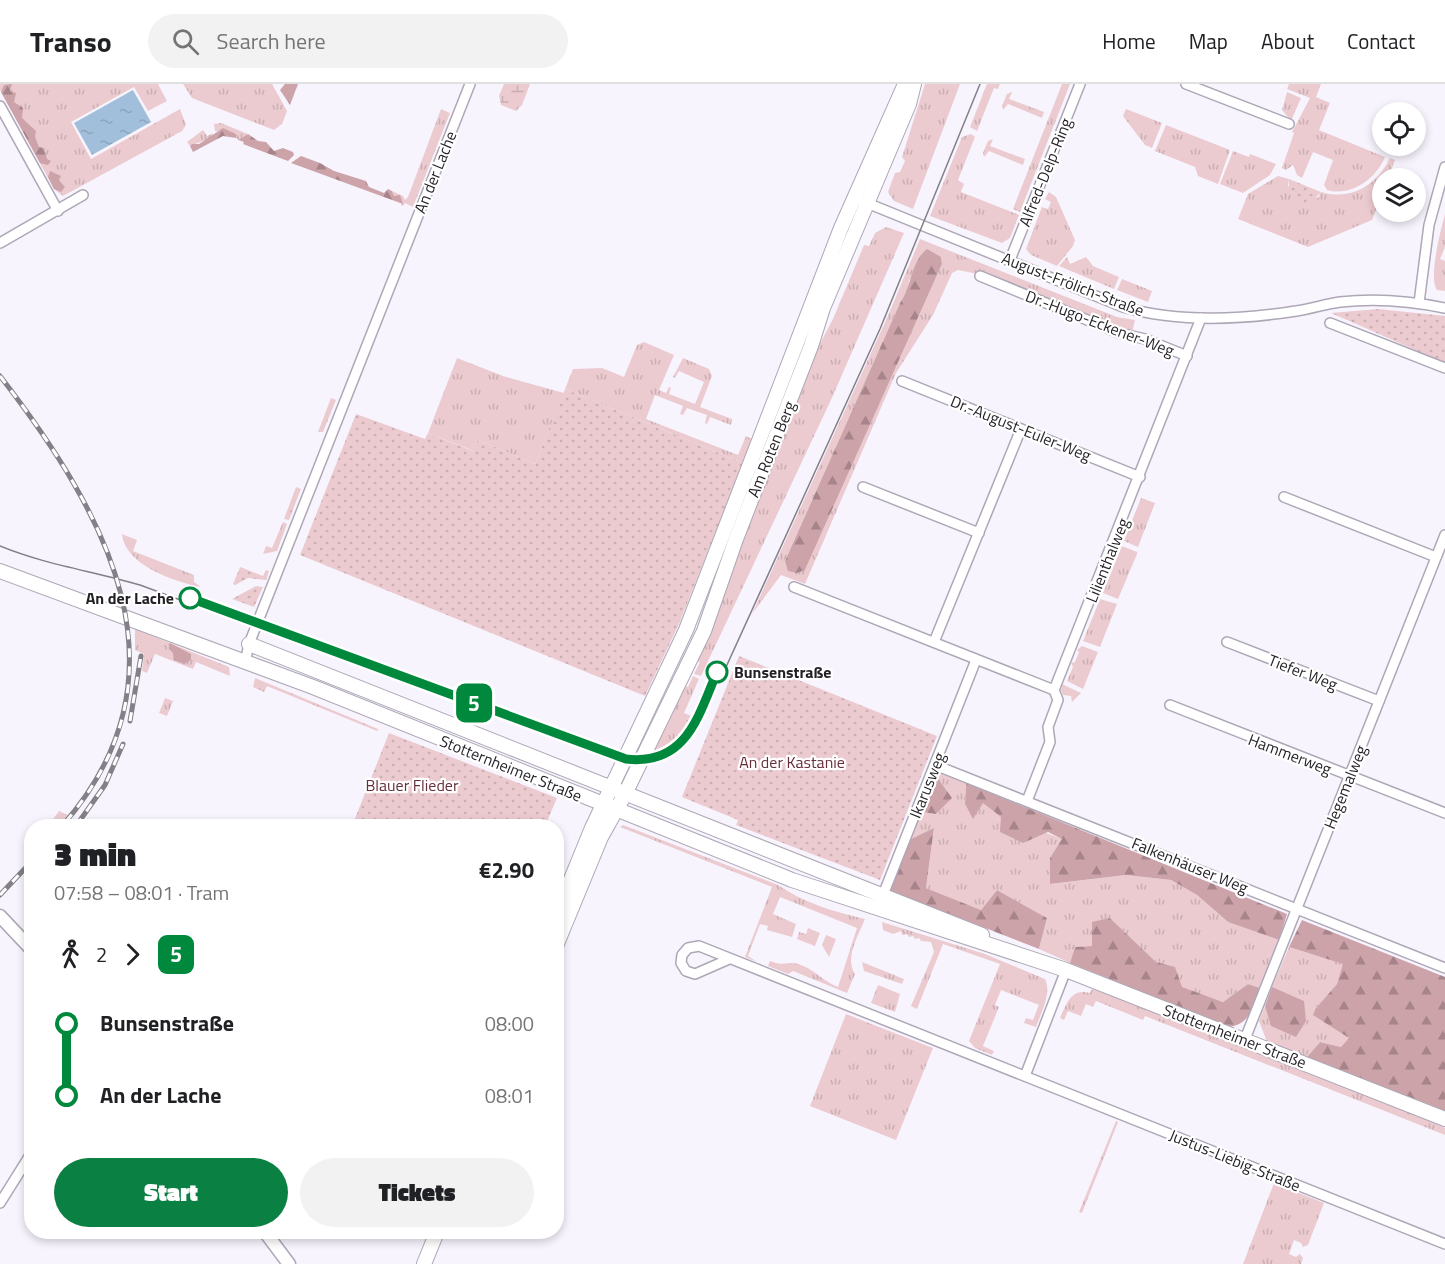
<!DOCTYPE html>
<html lang="en">
<head>
<meta charset="utf-8">
<style>
	:root { --surface:#fff; --page:#f2f2f2; --text:#202124; --muted:#757577; --line:#e0e0e0; --accent:#0b8043 }
	body { margin:0; font-family:"Titillium Web",sans-serif; background:var(--page); color:var(--text); height:100vh; display:flex; flex-direction:column; font-size:22px; white-space:nowrap }
	* { box-sizing:border-box; margin:0 }
	p { font-size:20px; color:var(--muted) }
	.icon { flex:none; width:33px; height:33px; fill:none; stroke:currentColor; stroke-width:2; stroke-linecap:round; stroke-linejoin:round }
	.map { position:relative; flex:1; overflow:hidden }
	.details { position:absolute; left:24px; top:735px; width:540px; height:420px; display:flex; flex-direction:column; background:var(--surface); border-radius:24px; box-shadow:0 3px 9px #0003 }
	.details>* { flex:none }
	.badge { padding:0 12px; border-radius:9px; font-size:21px; line-height:39px }
	.tools { position:absolute; left:1372px; top:18px; display:grid; gap:12px }
	.tools a { display:grid; place-items:center; width:54px; height:54px; border-radius:50%; background:var(--surface); box-shadow:0 3px 9px #0003; font-size:30px }
	.map>.badge { position:absolute; translate:-50% -50%; box-shadow:0 0 0 3px #fff }
	.legs { display:flex; align-items:center; gap:9px; height:66px; padding:0 30px; font-size:20px }
	.legs p { margin-inline-start:auto }
	.summary { display:flex; align-items:center; justify-content:space-between; height:102px; padding:0 30px }
	h1 { font-size:33px; font-weight:800; line-height:45px }
	.primary-button { display:flex; gap:12px; margin-top:auto; padding:12px 30px }
	.primary-button a { flex:1; height:69px; border-radius:36px; background:var(--accent); color:#fff; font-size:24px; font-weight:800; line-height:69px; text-align:center }
	.primary-button a+a { background:var(--page); color:var(--text) }
	ul { padding:0 30px; list-style:none }
	li { display:flex; align-items:center; gap:21px; height:72px; font-size:22px }
	li i { display:grid; place-items:center; width:9px; height:100%; margin:0 8px; background:currentColor }
	li i::after { content:''; width:15px; height:15px; margin:-8px; border:4px solid; border-radius:50%; background:var(--surface) }
	li p { margin-inline-start:auto }
	li:first-child i { background:linear-gradient(#0000 50%,currentColor 0) }
	li:last-child i { background:linear-gradient(currentColor 50%,#0000 0) }
	header { display:flex; align-items:center; gap:36px; box-sizing:border-box; height:84px; padding:0 30px; background:var(--surface); border-bottom:2px solid var(--line) }
	header strong { font-size:28px }
	nav { display:flex; gap:33px; margin-inline-start:auto; font-size:21px }
	.search { width:420px; height:54px; background:var(--page); display:flex; align-items:center; gap:15px; box-sizing:border-box; padding:0 21px; border-radius:33px; color:var(--muted); font-size:22px }
	.map>svg:first-child { display:block }
	.grass { fill:url(#grass-tufts); fill-rule:evenodd }
	.forest { fill:url(#forest-firs) }
	.wetland { fill:url(#wetland-marsh) }
	.park { fill:url(#park-dots) }
	.water { fill:url(#water-ripples) }
	.lines { fill:none; stroke-linecap:round; stroke-linejoin:round }
	.minor-casing { stroke:#aea7b6; stroke-width:12 }
	.tertiary-casing { stroke:#aea7b6; stroke-width:15 }
	.secondary-casing { stroke:#aea7b6; stroke-width:16 }
	.minor { stroke:#fff; stroke-width:9 }
	.tertiary { stroke:#fff; stroke-width:12 }
	.secondary { stroke:#fff; stroke-width:14 }
	.tram { stroke:#838088; stroke-width:1.5 }
	.rail-casing { stroke:#838088; stroke-width:5 }
	.rail { stroke:#fff; stroke-width:3; stroke-dasharray:9; stroke-linecap:butt }
	.line-1-casing { stroke:#fff; stroke-width:14 }
	.line-1 { stroke:#00883c; stroke-width:9 }
	.stop-1-dot { fill:#fff; stroke:#00883c; stroke-width:3 }
	.labels { text-anchor:middle; dominant-baseline:central; stroke-width:4.5; stroke-linejoin:round; paint-order:stroke }
	.street-label { font-size:16px; fill:#221f25; stroke:#fff }
	.stop-label { font-size:16px; font-weight:bold; fill:#221f25; stroke:#fff; text-anchor:end }
	.park-label { font-size:16px; fill:#672f3c; stroke:#fff }
</style>
</head>
<body>
<header>
<strong>Transo</strong>
<div class="search"><svg class="icon" aria-label="search" viewBox="0 0 24 24"><circle cx="10" cy="10" r="6"/><path d="M15 15l6 6"/></svg>Search here</div>
<nav><a>Home</a><a>Map</a><a>About</a><a>Contact</a></nav>
</header>
<div class="map">
<svg width="1445" height="1180" viewBox="0 0 1445 1180">
	<defs>
		<pattern id="grass-tufts" width="24" height="20" patternUnits="userSpaceOnUse" patternTransform="scale(1.5)"><rect width="24" height="20" fill="#ebcbd0"/><path d="M3 7l-1-3M5 7V3M7 7l1-3M15 17l-1-3M17 17v-4M19 17l1-3" fill="none" stroke="#c9aeb2"/></pattern>
		<pattern id="forest-firs" width="22" height="20" patternUnits="userSpaceOnUse" patternTransform="scale(1.5)"><rect width="22" height="20" fill="#cda3aa"/><path d="M5 1l3.5 6h-7zM16 11l3.5 6h-7z" fill="#a6848a"/></pattern>
		<pattern id="wetland-marsh" width="20" height="14" patternUnits="userSpaceOnUse" patternTransform="scale(1.5)"><rect width="20" height="14" fill="#ebcbd0"/><path d="M1 5h8M5 5V1M11 12h8M15 12V8" fill="none" stroke="#c9aeb2"/></pattern>
		<pattern id="park-dots" width="8" height="8" patternUnits="userSpaceOnUse" patternTransform="scale(1.5)"><rect width="8" height="8" fill="#ebcbd0"/><path d="M2 2h.1M6 6h.1" fill="none" stroke="#c9aeb2" stroke-width="1.8" stroke-linecap="round"/></pattern>
		<pattern id="water-ripples" width="26" height="14" patternUnits="userSpaceOnUse" patternTransform="scale(1.5)"><rect width="26" height="14" fill="#a1bfdb"/><path d="M2 4q2-2 4 0t4 0M15 11q2-2 4 0t4 0" fill="none" stroke="#8aa4bc"/></pattern>
	</defs>
	<rect width="100%" height="100%" fill="#f8f4fe"/>
	<g class="grass">
		<path d="M0,0h158l9,17 -19,10 -14,-24 -63,35 20,37 89,-50 6,16 -4,6 -119,65 -9,-7 -54,-99z"/>
		<path d="M183,0h89l15,27 -5,13 -8,6 -82,-32z"/>
		<path d="M925,0h35l-47,125 -19,-8 -6,-9 7,-19 5,-1 5,-11 -3,-4z"/>
		<path d="M987,0h13l-2,5 -4,-1 -17,43 -7,-4z"/>
		<path d="M1062,0h8l-50,128 -7,-3z"/>
		<path d="M1289,0h32l-5,13 14,6 -11,27 66,27c-9,22 -34,40 -58,33l-3,-5 9,-25 -20,-8 -11,26 -5,-3 -4,-10 -7,5 -4,-2 12,-35 -2,-1 18,-34 -23,-9z"/>
		<path d="M1012,8l-3,7 35,13 -2,6 -34,-14 -5,6 -1,-4 5,-12z"/>
		<path d="M1287,8l14,6 -10,23 -9,-11z"/>
		<path d="M441,25l9,4 -37,94 -8,-4 -2,3 -4,-2 2,1v-5l-7,-4 -2,-5 11,5 2,4 3,-3z"/>
		<path d="M1126,25l36,14 -10,25 -7,-3 -22,-29z"/>
		<path d="M221,39l27,11 -10,6 -7,-7 -16,-2 -1,-7z"/>
		<path d="M1166,41l64,25 -12,34 -20,-8 -3,-9 -40,-16z"/>
		<path d="M203,46l4,6 6,-3 -2,5 -21,8 -3,-4z"/>
		<path d="M971,50l4,3 -17,43 6,4 -3,8 58,23 -9,23 -8,5 -72,-27 32,-79z"/>
		<path d="M993,55l-3,7 35,13 -2,6 -34,-14 -5,6 -1,-4 5,-12z"/>
		<path d="M1233,67l16,6 1,-3 26,10 -6,11 -27,18 -23,-9z"/>
		<path d="M1390,74l5,2 -7,18h-5v13l-11,29 -64,27 -70,-28 10,-25 30,-18 11,3 -1,7 30,12 3,-6c30,9 56,-7 69,-34z"/>
		<path d="M1049,108l7,5 19,43 -2,6 -16,20 -26,-11 -5,-6 16,-42 6,2 3,-7 -6,-3z"/>
		<path d="M1445,130v33l-5,12 5,2v30l-8,-1c-9,-12 4,-61 8,-76z"/>
		<path d="M886,143l18,6 -73,167 -130,276 -7,-2 6,-12 -3,-1 42,-116 77,-194 17,-32 31,-74 5,1 6,-13z"/>
		<path d="M920,155l197,78 18,3 -3,13 -150,-62 -4,3 -20,-4 -6,3 -19,42 -37,58 -91,211 -24,-9 -29,39 135,-296zM941,173l1,7 -137,306 -20,-9 115,-258 8,-11 1,-12z"/>
		<path d="M1067,173l3,7 16,-7 7,9 26,11 -5,12 -55,-23z"/>
		<path d="M1122,195l30,12 -4,11 -31,-12z"/>
		<path d="M644,258l30,13 -15,35 7,3 3,-6 2,1 -2,6 26,10 9,-22 -25,-11 -4,7 -2,-1 10,-19 26,11 3,7 -12,31 32,12 -1,6 -21,-8 -3,7 -2,-1 2,-8 -20,-7 -4,7 -3,-1 3,-8 -28,-11 -9,24 92,36 8,-19 6,3 -9,24 -178,-74 8,-20 29,-1 22,9 13,-32z"/>
		<path d="M457,274l46,18 61,17 -29,71 -57,-24 -4,11 -46,-18z"/>
		<path d="M331,314l5,2 -13,32h-5z"/>
		<path d="M296,403l5,2 -12,31 -5,-1z"/>
		<path d="M1141,414l14,5 -17,44 -14,-6z"/>
		<path d="M283,438l4,2 -10,27 -14,3 3,-8 6,2z"/>
		<path d="M122,450l15,6 -4,11 61,24v7l7,5c-27,-5 -77,-23 -79,-53z"/>
		<path d="M1122,462l15,6v2l-19,45 -15,-6z"/>
		<path d="M1100,515l17,5 -17,43 -17,-6z"/>
		<path d="M135,545l94,38 1,9 -34,-14 -3,7 -38,-15 -8,19 -5,-2 2,-17 -9,-4z"/>
		<path d="M1082,562l16,6 -15,37 -16,-8 6,-14 -2,-4 4,-1 4,-10 -2,-2z"/>
		<path d="M693,592l6,3 -15,34 10,4c-9,21 -23,34 -45,41l36,-72 3,1z"/>
		<path d="M255,594l123,51 -1,2 -110,-45 -3,6 -11,-5z"/>
		<path d="M1062,600l19,9 -9,9 -1,-6 -8,-1 -2,-5z"/>
		<path d="M165,614l8,3 -6,15 -8,-3z"/>
		<path d="M942,689l24,10 -1,21 8,14 10,-16 18,15 62,22 -13,19v26l76,-9 45,5 26,15 31,27 51,18 -19,48 -12,-4 -25,18 -42,-15 -6,-19 -19,-6 -46,-44 -18,28 -17,1 -5,16 -31,-14 8,-31 -50,-28 -16,20 -55,-22 8,-59 -23,10 11,-27 14,2 15,-16 -15,-22z"/>
		<path d="M59,727l9,4 -11,11h-9z"/>
		<path d="M623,741l155,60c26,18 57,27 87,34 -6,16 -21,38 -10,55l-8,19 -54,-22 -5,3 -20,-8 2,-5c15,6 18,0 28,3 17,5 24,17 40,23l19,-59 -77,-31 -7,17 23,10 -4,13 -25,-7 1,-4 -8,-2 -12,32 9,6 -12,-5 27,-70 -152,-60z"/>
		<path d="M882,838l103,32 60,25c7,14 -4,34 -9,48l-12,-4 2,-5 7,2 6,-15 -38,-15 -6,15 4,2 -16,39 11,5 -2,4 -17,-7 -6,-7 31,-77 -57,-20 -26,65 -6,-3 23,-54 -3,-10 -10,-1 -2,-3 -4,1 -2,-3 -4,1 -2,-3 -5,1 -1,-4 -8,3 -10,-4z"/>
		<path d="M808,844l12,5 -5,13 -18,-7 2,-7 7,2z"/>
		<path d="M826,851l10,4 -7,18 -7,-12z"/>
		<path d="M1289,863l55,17 -7,20 -21,24 33,30 -8,9 -21,-5 -13,15 -40,-15 -8,-21 6,-15 5,8 8,-22 -6,-5z"/>
		<path d="M862,878l42,17 -2,5 -38,-13z"/>
		<path d="M878,901l22,9 -5,18 -24,-9z"/>
		<path d="M1092,905l60,21 259,102 34,16v7l-300,-119 -2,4 -47,-19 -3,6 -7,-3 -5,12 -13,-5 -4,9 -4,-2c7,-15 11,-30 30,-25z"/>
		<path d="M846,930l87,34 -37,92 -86,-34z"/>
		<path d="M1116,1037l2,1 -36,91 -3,-1z"/>
		<path d="M1274,1099l50,20 -16,42 -5,2 -2,-4 -7,-3 -5,14 7,3 4,-3 3,4 -2,6h-58z"/>
	</g>
	<g class="forest">
		<path d="M12,0l-2,7 6,2 -2,9 9,6 -1,10 14,13 -1,6 4,10 5,1 3,11 4,2 -3,4 -8,-2 -39,-71 3,-7z"/>
		<path d="M285,0h13l-8,21 -10,-15z"/>
		<path d="M223,44l13,6v4l-13,-2 -30,16 -3,-6 2,-2h7z"/>
		<path d="M248,50l10,7 8,1 8,9 9,-3 10,4 1,3 -6,6 -45,-17 1,-2 -6,-2z"/>
		<path d="M301,72l19,7 14,8 32,10 3,6 15,6 4,-4 4,2 2,5 6,-1 3,9 -112,-41z"/>
		<path d="M50,87l11,5 -2,4 6,7 -4,5 -7,-3 -6,-12z"/>
		<path d="M927,165l14,8 1,7 -137,306 -8,3 -9,-2 -3,-10 115,-258c12,-16 10,-40 27,-54z"/>
		<path d="M170,559l21,11v6l-7,4 -10,-4 -1,-7 -4,-4z"/>
		<path d="M936,692l16,22 -16,16 -14,-2z"/>
		<path d="M966,699l321,131 -8,26 -51,-18 -31,-27 -26,-15 -45,-5 -76,9v-26l12,-19 -14,-7 -25,11 -23,-11 1,-15 -18,-14 -10,16 -8,-15z"/>
		<path d="M934,744l-8,60 55,22 16,-20 50,28 -8,31 -149,-58 21,-52z"/>
		<path d="M1110,834l46,44 19,5 7,20 41,15 25,-18 12,4c-7,18 -9,35 -30,39l-160,-64 5,-16 17,-1v-24z"/>
		<path d="M1302,836l143,57v134l-138,-54 13,-15 21,5 8,-9 -36,-23 3,-7 21,-24 6,-20 -54,-17z"/>
		<path d="M1272,903l32,14 2,20 -10,16 -25,-11 -6,-20z"/>
	</g>
	<path class="wetland" d="M504,0h26l-8,21 -6,6 -15,-6 -2,-9z"/>
	<g class="park">
		<path d="M1289,95l32,13 -9,10 -14,1 -9,-10z"/>
		<path d="M1378,225l67,7v47l-114,-50z"/>
		<path d="M565,305l178,74 -64,161 -34,72 -345,-141 56,-141 69,25 3,-6 45,18 5,-11 57,24z"/>
		<path d="M240,483l23,9 3,-6 3,1 -3,9 -18,-2 -13,7 -2,-1z"/>
		<path d="M256,502l7,1 -9,20 -22,-8z"/>
		<path d="M739,572l198,80 -57,144 -144,-55 2,-5 -56,-23z"/>
		<path d="M389,649l168,65 -12,28h-193z"/>
	</g>
	<path class="water" d="M133,6l18,32 -59,33 -18,-32z"/>
	<g class="lines">
		<g class="minor-casing">
			<g id="minor">
				<path d="M1186,0l103,40"/>
				<path d="M0,22l58,105"/>
				<path d="M862,117l261,106c56,16 116,13 173,4 15,-2 29,-7 44,-9 35,-4 71,-1 105,6"/>
				<path d="M0,159l83,-48"/>
				<path d="M1010,176l70,-176"/>
				<path d="M980,192l139,57 26,6 42,17"/>
				<path d="M1419,219l10,-78 16,-58"/>
				<path d="M1330,239l115,45"/>
				<path d="M902,297l238,96"/>
				<path d="M863,403l116,46"/>
				<path d="M1284,413l152,60"/>
				<path d="M794,503l260,103"/>
				<path d="M934,558l87,-213"/>
				<path d="M1227,558l152,59"/>
				<path d="M245,579l4,-19 221,-560"/>
				<path d="M1170,621l275,108"/>
				<path d="M935,681l510,203"/>
				<path d="M1027,717l23,-59 -2,-15 10,-27 -4,-10 147,-372"/>
				<path d="M881,816l95,-240"/>
				<path d="M727,876l-32,14 -9,-3 -5,-8 1,-8 6,-7 11,-2 746,298"/>
				<path d="M1245,955l200,-504"/>
				<path d="M1025,992l41,-106"/>
				<path d="M0,1119l32,-51"/>
			</g>
		</g>
		<g class="tertiary-casing">
			<g id="tertiary">
				<path d="M0,832l32,34"/>
				<path d="M265,1148l24,32"/>
			</g>
		</g>
		<g class="secondary-casing">
			<g id="secondary">
				<path d="M0,487l313,116 479,193 274,90 379,149"/>
				<path d="M249,560l733,291"/>
				<path d="M556,832l36,-88 94,-198 155,-402 64,-144"/>
				<path d="M556,862l45,-109 24,-43 79,-163 32,-92 75,-193 12,-38 86,-204 5,-20"/>
				<path d="M424,1180l13,-32"/>
			</g>
		</g>
		<use href="#minor" class="minor"/>
		<use href="#tertiary" class="tertiary"/>
		<use href="#secondary" class="secondary"/>
		<path class="tram" d="M0,462c46,19 93,25 140,39l469,174c41,13 72,4 92,-37l179,-393 100,-245"/>
		<g class="rail-casing">
			<g id="rail">
				<path d="M0,292c105,136 197,297 62,450"/>
				<path d="M130,637l11,-65"/>
				<path d="M76,742l29,-41 18,-41"/>
				<path d="M0,811l32,-34"/>
			</g>
		</g>
		<use href="#rail" class="rail"/>
	</g>
	<g class="lines">
		<g class="line-1-casing">
			<path id="line-1" d="M190,514l436,161c60,7 72,-42 91,-87"/>
		</g>
		<use href="#line-1" class="line-1"/>
	</g>
	<g class="stop-1-dot">
		<circle cx="190" cy="514" r="10"/>
		<circle cx="717" cy="588" r="10"/>
	</g>
	<g class="labels">
		<g class="street-label">
			<text transform="translate(435 88) rotate(-68)">An der Lache</text>
			<text transform="translate(1045 88) rotate(-68)">Alfred-Delp-Ring</text>
			<text transform="translate(1073 200) rotate(21)">August-Frölich-Straße</text>
			<text transform="translate(1100 239) rotate(21)">Dr.-Hugo-Eckener-Weg</text>
			<text transform="translate(1021 344) rotate(22)">Dr.-August-Euler-Weg</text>
			<text transform="translate(771 365) rotate(-68)">Am Roten Berg</text>
			<text transform="translate(1107 476) rotate(-68)">Lilienthalweg</text>
			<text transform="translate(1303 588) rotate(21)">Tiefer Weg</text>
			<text transform="translate(1290 670) rotate(21)">Hammerweg</text>
			<text transform="translate(511 684) rotate(22)">Stotternheimer Straße</text>
			<text transform="translate(927 701) rotate(-68)">Ikarusweg</text>
			<text transform="translate(1345 703) rotate(-68)">Hegemalweg</text>
			<text transform="translate(1190 781) rotate(22)">Falkenhäuser Weg</text>
			<text transform="translate(1235 952) rotate(21)">Stotternheimer Straße</text>
			<text transform="translate(1235 1076) rotate(22)">Justus-Liebig-Straße</text>
		</g>
		<g class="stop-label">
			<text x="174" y="514">An der Lache</text>
			<text x="734" y="588" text-anchor="start">Bunsenstraße</text>
		</g>
		<g class="park-label">
			<text x="792" y="678">An der Kastanie</text>
			<text x="412" y="701">Blauer Flieder</text>
		</g>
	</g>
</svg>
<div class="tools">
<a><svg class="icon" aria-label="locate" viewBox="0 0 24 24"><circle cx="12" cy="12" r="6"/><path d="M12 2v4M12 18v4M2 12h4M18 12h4"/></svg></a>
<a><svg class="icon" aria-label="layers" viewBox="0 0 24 24"><path d="M12 4l9 5-9 5-9-5zM3 14l9 5 9-5"/></svg></a>
</div>
<b class="badge" style="left:474px;top:619px;background:#00883c;color:#fff">5</b>
<section class="details">
<div class="summary"><div><h1>3 min</h1><p>07:58 – 08:01 · Tram</p></div><b>€2.90</b></div>
<div class="legs"><svg class="icon" aria-label="walk" viewBox="0 0 24 24"><circle cx="13" cy="4" r="2"/><path d="M13 8l-2 6 4 7M11 14l-3 7M7 12l3-4h3l4 4"/></svg>2<svg class="icon" aria-label="forward" viewBox="0 0 24 24"><path d="M9 5l7 7-7 7"/></svg><b class="badge" style="background:#00883c;color:#fff">5</b></div>
<ul>
<li><i style="color:#00883c"></i><b>Bunsenstraße</b><p>08:00</p></li>
<li><i style="color:#00883c"></i><b>An der Lache</b><p>08:01</p></li>
</ul>
<div class="primary-button"><a>Start</a><a>Tickets</a></div>
</section>
</div>
</body>
</html>
